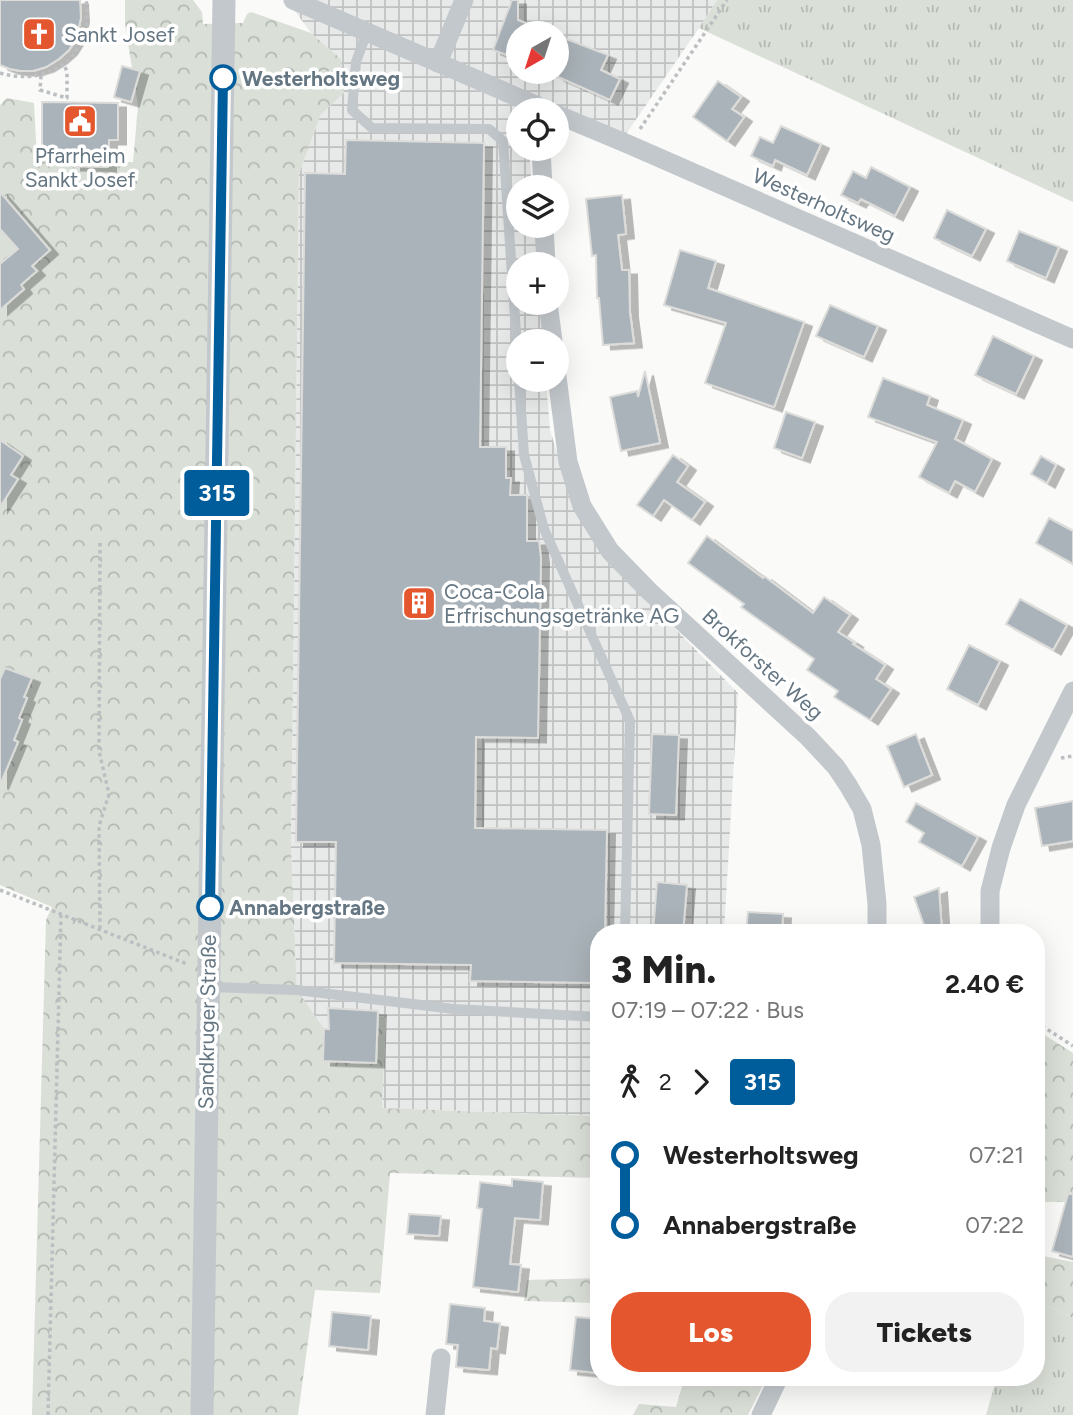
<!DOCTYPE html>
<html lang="de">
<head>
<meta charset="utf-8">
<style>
	:root { --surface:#fff; --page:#f2f2f2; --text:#222; --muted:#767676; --accent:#e4572e }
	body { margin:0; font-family:Figtree,sans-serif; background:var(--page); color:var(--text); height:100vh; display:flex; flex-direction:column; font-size:26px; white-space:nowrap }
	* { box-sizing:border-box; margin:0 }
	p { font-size:23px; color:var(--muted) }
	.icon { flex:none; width:38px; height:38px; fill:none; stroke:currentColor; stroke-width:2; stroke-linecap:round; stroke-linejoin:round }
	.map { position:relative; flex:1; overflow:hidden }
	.panel { position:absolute; left:590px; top:924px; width:455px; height:462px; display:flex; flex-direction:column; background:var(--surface); border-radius:28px; box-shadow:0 7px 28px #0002 }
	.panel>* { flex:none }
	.badge { padding:0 14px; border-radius:5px; font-size:24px; line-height:46px }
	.needle { width:46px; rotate:219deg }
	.buttons { position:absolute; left:506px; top:21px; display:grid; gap:14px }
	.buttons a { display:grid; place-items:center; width:63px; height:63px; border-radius:50%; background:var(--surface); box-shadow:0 7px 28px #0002; font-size:35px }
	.map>.badge { position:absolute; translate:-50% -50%; box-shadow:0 0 0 4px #fff }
	.legs { display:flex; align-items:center; gap:10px; height:77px; padding:0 21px; font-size:23px }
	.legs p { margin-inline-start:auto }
	.summary { display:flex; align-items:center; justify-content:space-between; height:119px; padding:0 21px }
	h1 { font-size:38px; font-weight:800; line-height:52px }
	.button { display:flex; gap:14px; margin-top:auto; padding:14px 21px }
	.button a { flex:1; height:80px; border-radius:28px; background:var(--accent); color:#fff; font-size:28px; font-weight:800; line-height:80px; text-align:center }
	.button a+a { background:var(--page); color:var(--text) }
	ul { padding:0 21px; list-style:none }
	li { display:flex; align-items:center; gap:24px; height:70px; font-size:26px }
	li i { display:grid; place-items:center; width:10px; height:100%; margin:0 9px; background:currentColor }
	li i::after { content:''; width:18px; height:18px; margin:-9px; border:5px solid; border-radius:50%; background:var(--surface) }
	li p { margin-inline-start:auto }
	li:first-child i { background:linear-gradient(#0000 50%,currentColor 0) }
	li:last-child i { background:linear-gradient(currentColor 50%,#0000 0) }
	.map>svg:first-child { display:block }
	.industrial { fill:url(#industrial-grid); fill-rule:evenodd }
	.grass { fill:url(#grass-tufts) }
	.forest { fill:url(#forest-crowns) }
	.building { fill:#aab3b9; stroke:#dcdcda; stroke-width:2; filter:url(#shadow) }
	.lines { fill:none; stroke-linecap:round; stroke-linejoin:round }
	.path { stroke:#bbbfc2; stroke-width:3.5; stroke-dasharray:3.5 3.5; stroke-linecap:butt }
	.service { stroke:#c3c8cc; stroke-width:10 }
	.minor { stroke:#c3c8cc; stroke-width:19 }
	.tertiary { stroke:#c3c8cc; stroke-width:23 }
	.line-1-casing { stroke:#fff; stroke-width:16 }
	.line-1 { stroke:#005d9c; stroke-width:10 }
	.stop-1-dot { fill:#fff; stroke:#005d9c; stroke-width:3.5 }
	.labels { text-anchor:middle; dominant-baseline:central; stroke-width:7; stroke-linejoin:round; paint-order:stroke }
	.poi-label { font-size:21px; fill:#657683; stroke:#fff; text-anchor:start }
	.stop-label { font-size:21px; font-weight:bold; fill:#657683; stroke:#fff; text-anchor:start }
	.street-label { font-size:21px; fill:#657683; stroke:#fff }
</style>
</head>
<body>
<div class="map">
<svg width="1073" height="1415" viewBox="0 0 1073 1415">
	<defs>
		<pattern id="industrial-grid" width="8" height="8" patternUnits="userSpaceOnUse" patternTransform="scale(1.75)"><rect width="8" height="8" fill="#e8e9e9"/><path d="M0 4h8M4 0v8" fill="none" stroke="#c0c1c2"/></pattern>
		<pattern id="grass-tufts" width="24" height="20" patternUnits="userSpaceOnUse" patternTransform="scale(1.75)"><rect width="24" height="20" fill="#dadfd7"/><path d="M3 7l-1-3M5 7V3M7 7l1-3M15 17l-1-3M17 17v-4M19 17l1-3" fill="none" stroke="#b4b9b4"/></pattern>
		<pattern id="forest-crowns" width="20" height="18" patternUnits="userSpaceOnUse" patternTransform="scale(1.75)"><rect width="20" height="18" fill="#dadfd7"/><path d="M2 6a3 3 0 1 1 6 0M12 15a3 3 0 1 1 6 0" fill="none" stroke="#b4b9b4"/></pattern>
		<filter id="shadow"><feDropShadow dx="8" dy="4.5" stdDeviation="0" flood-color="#0004"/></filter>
	</defs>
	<rect width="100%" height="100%" fill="#fafaf8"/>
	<path class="industrial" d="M287,0h430l-18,28 -75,109 -93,-27h-13v39h11l3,38h-14v39h17l3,38h-20v39h23l3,38h-26v39h28l4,50 21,68 32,57 135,138 -14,240h-126v183l-216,-8 4,-91h-8l-2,46 -53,-2 -26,-71 -6,-141 8,-675 42,-115 -30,-26zM518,33h38v39h-38z"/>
	<g class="grass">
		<path d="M717,0h356v202l-374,-174z"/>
		<path d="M1036,1301l37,17v97h-87l11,-38h39z"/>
	</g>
	<g class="forest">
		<path d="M125,0h68l9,12 1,12 40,-1 4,-9 4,-2 60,21 30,26 3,34 -23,21 -22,60 -8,674 6,142 27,39 -1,31 53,3 2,-46h8l-4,91 216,8v62l-208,-5 -10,120 -65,-3 -17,125h-266l14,-495 6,-13 -52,-22v-780l7,-7 27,5 3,57 96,2 5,-56 -13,-82z"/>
		<path d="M1043,1034l30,19v149h-37v-72z"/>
		<path d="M1036,1253l2,2 35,7v56l-37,-17z"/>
		<path d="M598,1278v25l-74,-2 3,-21z"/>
		<path d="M685,1377h82l-19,38h-115l6,-11 37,3z"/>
	</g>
	<g class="building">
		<path d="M0,0h80l1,18 -5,21 -7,11 -10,9 -13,8 -13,4h-12l-11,-2 -10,-4z"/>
		<path d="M512,0h6v20l31,12 -31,1v26l-25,-9z"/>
		<path d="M556,35l52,20 -7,15 19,9 -10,21 -54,-24z"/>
		<path d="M122,66l18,5 -9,31 -17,-5z"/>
		<path d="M718,81l23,16 -9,12 12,8 -17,24 -34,-24z"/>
		<path d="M42,102l76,1v37h-9l-1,27 -35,-1v-14l-31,-1z"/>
		<path d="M781,126l40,18 -14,31 -32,-15 -2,6 -22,-10 9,-19 13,6z"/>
		<path d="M346,140l138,3 -4,304h26v31h5l-1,17h17v46h12l2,18 -3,179 -62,-1 -1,91 132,2 -2,103h-7v50l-128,-2 1,-16 -137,-2 2,-121h-40l9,-669 40,1z"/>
		<path d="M871,167l39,20 -15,29 -34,-17 -3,4 -17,-8 12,-24 13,7z"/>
		<path d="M0,192l50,58 -18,16 5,5 -16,14 3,4 -24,21v-46l18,-15 -18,-20z"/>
		<path d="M622,195l4,39 -8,1 4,35h7l1,43 4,30 -31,2 -4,-47h-2l-1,-43 -4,1 -6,-57z"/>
		<path d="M947,210l39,19 -14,27 -38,-18z"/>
		<path d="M1019,231l40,16 -13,31 -39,-17z"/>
		<path d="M680,250l36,11 -8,27 96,34 -30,85 -69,-24 21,-60 -62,-18z"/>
		<path d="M830,305l48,21 -14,31 -48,-21z"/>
		<path d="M993,336l41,20 -18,38 -41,-19z"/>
		<path d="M645,371l15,72 -39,8 -11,-54 27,-6 1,6z"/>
		<path d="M883,378l47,18 -3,9 36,15 -8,19 37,20 -17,33 -20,-11 -6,12 -30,-16 18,-35 -69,-25z"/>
		<path d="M786,412l29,10 -13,36 -28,-10z"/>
		<path d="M0,440l23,16 -12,19 7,4 -18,28z"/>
		<path d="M673,455l15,11 -11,16 28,20 -13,18 -28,-20 -11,16 -16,-11z"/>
		<path d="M1041,456l15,9 -9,18 -16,-9z"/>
		<path d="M1049,518l24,13v33l-37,-21z"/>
		<path d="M707,536l56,42 1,-2 49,37 11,-16 26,18 -12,17 17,11 -2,1 32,21 -9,14 15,10 -21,31 -36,-23 4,-6 -31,-21 7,-11 -73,-52 3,-3 -56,-41z"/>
		<path d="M1020,599l47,26 -14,25 -47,-26z"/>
		<path d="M969,645l31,16 -22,44 -31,-16z"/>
		<path d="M5,668l27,10 -8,19 3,1 -8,20 3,2 -8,20 4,2 -18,43v-106z"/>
		<path d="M652,734l27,1 -3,80 -27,-1z"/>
		<path d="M916,734l16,41 -28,12 -17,-41z"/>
		<path d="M1073,801v40l-31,5 -7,-38z"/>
		<path d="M916,803l62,34 -16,29 -43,-24 5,-9 -18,-11z"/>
		<path d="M657,882l30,3 -4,48h-30z"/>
		<path d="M939,888l3,45h-15l-13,-36z"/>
		<path d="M748,912l35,2 -1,19h-36z"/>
		<path d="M328,1008l50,3 -2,52 -53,-2 1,-32h5z"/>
		<path d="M512,1179l31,3 -3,38 -25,-2 -5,46 11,1 -3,27 -45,-5 9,-78 -5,-1 3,-26 32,4z"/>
		<path d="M1068,1194h5v63l-21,-6z"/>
		<path d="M409,1214l32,2 -2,20 -32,-2z"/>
		<path d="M450,1304l35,4 -1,13 16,2 -3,26 -6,-1 -2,22 -33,-3 2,-22 -12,-1z"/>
		<path d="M332,1312l39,4 -3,34 -39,-4z"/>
		<path d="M576,1317l22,2v54l-28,-3z"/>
	</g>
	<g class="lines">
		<g class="path">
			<path d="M83,38l22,4"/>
			<path d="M0,73c51,15 95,-19 86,-73"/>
			<path d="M41,76l-1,14 27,8v-26l-3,-8"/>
			<path d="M640,129l87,-129"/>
			<path d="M100,543l-1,208 10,43 -10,32 1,105"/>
			<path d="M1061,758l12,-2"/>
			<path d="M0,890l187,74"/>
			<path d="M1036,1022l37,24"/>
			<path d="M48,1415l13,-500"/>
		</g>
		<g class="service">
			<path d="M367,32l-11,30 -4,48 20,18 117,1 14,12 15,222"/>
			<path d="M519,380l5,75 20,74 86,192 -5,212"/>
			<path d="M209,987l88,3 157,19 144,8"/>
		</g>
		<g class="minor">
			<path d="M293,0l254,110"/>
			<path d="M438,63l26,-63"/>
			<path d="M556,114l74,31 443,194"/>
			<path d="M541,149l2,38"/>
			<path d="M544,226l2,38"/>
			<path d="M548,303l5,38"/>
			<path d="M556,369l12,93 14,44 28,45 39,40 159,146 28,30 12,18 14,24 9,36 6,59v29"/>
			<path d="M990,933v-42l11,-43 15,-43 57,-114"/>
			<path d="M435,1415l6,-57"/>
			<path d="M761,1415l18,-38"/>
		</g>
		<path class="tertiary" d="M202,1415l22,-1415"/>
	</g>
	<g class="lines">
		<g class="line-1-casing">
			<path id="line-1" d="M210,907l13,-829"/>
		</g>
		<use href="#line-1" class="line-1"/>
	</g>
	<defs>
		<g id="church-square" transform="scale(1.75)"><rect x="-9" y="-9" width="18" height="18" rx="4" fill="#e4572e" stroke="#fff"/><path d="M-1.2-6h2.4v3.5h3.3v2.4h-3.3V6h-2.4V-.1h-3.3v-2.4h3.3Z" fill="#fff"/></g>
		<g id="civic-square" transform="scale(1.75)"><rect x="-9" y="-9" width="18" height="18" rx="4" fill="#e4572e" stroke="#fff"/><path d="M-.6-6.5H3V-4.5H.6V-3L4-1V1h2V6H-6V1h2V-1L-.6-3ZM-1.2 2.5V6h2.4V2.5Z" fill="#fff"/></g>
		<g id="building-square" transform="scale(1.75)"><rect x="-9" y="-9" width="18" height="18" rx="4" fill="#e4572e" stroke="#fff"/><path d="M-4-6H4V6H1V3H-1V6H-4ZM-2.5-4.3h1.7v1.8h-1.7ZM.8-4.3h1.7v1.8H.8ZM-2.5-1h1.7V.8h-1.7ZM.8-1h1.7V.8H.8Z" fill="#fff"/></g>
	</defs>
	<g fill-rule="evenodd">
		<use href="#church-square" x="39" y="34"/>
		<use href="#civic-square" x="80" y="121"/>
		<use href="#building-square" x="419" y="603"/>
	</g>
	<g class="stop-1-dot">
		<circle cx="223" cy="78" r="12"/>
		<circle cx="210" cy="907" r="12"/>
	</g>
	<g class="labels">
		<g class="poi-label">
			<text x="64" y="34">Sankt Josef</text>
			<text x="80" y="155" text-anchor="middle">Pfarrheim<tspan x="80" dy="24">Sankt Josef</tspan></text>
			<text x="444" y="591">Coca-Cola<tspan x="444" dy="24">Erfrischungsgetränke AG</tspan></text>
		</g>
		<g class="stop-label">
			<text x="242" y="78">Westerholtsweg</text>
			<text x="229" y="907">Annabergstraße</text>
		</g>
		<g class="street-label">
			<text transform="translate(824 205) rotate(24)">Westerholtsweg</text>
			<text transform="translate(763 664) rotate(42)">Brokforster Weg</text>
			<text transform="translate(207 1022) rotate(-89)">Sandkruger Straße</text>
		</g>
	</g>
</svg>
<div class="buttons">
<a><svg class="needle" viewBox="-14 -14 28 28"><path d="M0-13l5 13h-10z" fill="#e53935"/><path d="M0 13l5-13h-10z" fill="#767676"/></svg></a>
<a><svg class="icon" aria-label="locate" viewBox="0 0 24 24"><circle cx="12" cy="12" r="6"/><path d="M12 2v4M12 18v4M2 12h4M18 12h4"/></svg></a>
<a><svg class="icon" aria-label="layers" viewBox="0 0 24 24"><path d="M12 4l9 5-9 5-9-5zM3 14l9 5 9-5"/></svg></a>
<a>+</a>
<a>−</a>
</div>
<b class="badge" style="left:217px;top:493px;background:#005d9c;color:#fff">315</b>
<section class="panel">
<div class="summary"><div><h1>3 Min.</h1><p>07:19 – 07:22 · Bus</p></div><b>2.40 €</b></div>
<div class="legs"><svg class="icon" aria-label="walk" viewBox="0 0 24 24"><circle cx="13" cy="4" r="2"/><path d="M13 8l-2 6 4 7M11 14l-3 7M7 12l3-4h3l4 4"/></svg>2<svg class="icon" aria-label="forward" viewBox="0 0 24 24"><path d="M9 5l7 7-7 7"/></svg><b class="badge" style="background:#005d9c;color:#fff">315</b></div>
<ul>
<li><i style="color:#005d9c"></i><b>Westerholtsweg</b><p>07:21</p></li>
<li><i style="color:#005d9c"></i><b>Annabergstraße</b><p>07:22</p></li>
</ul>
<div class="button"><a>Los</a><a>Tickets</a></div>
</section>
</div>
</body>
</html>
